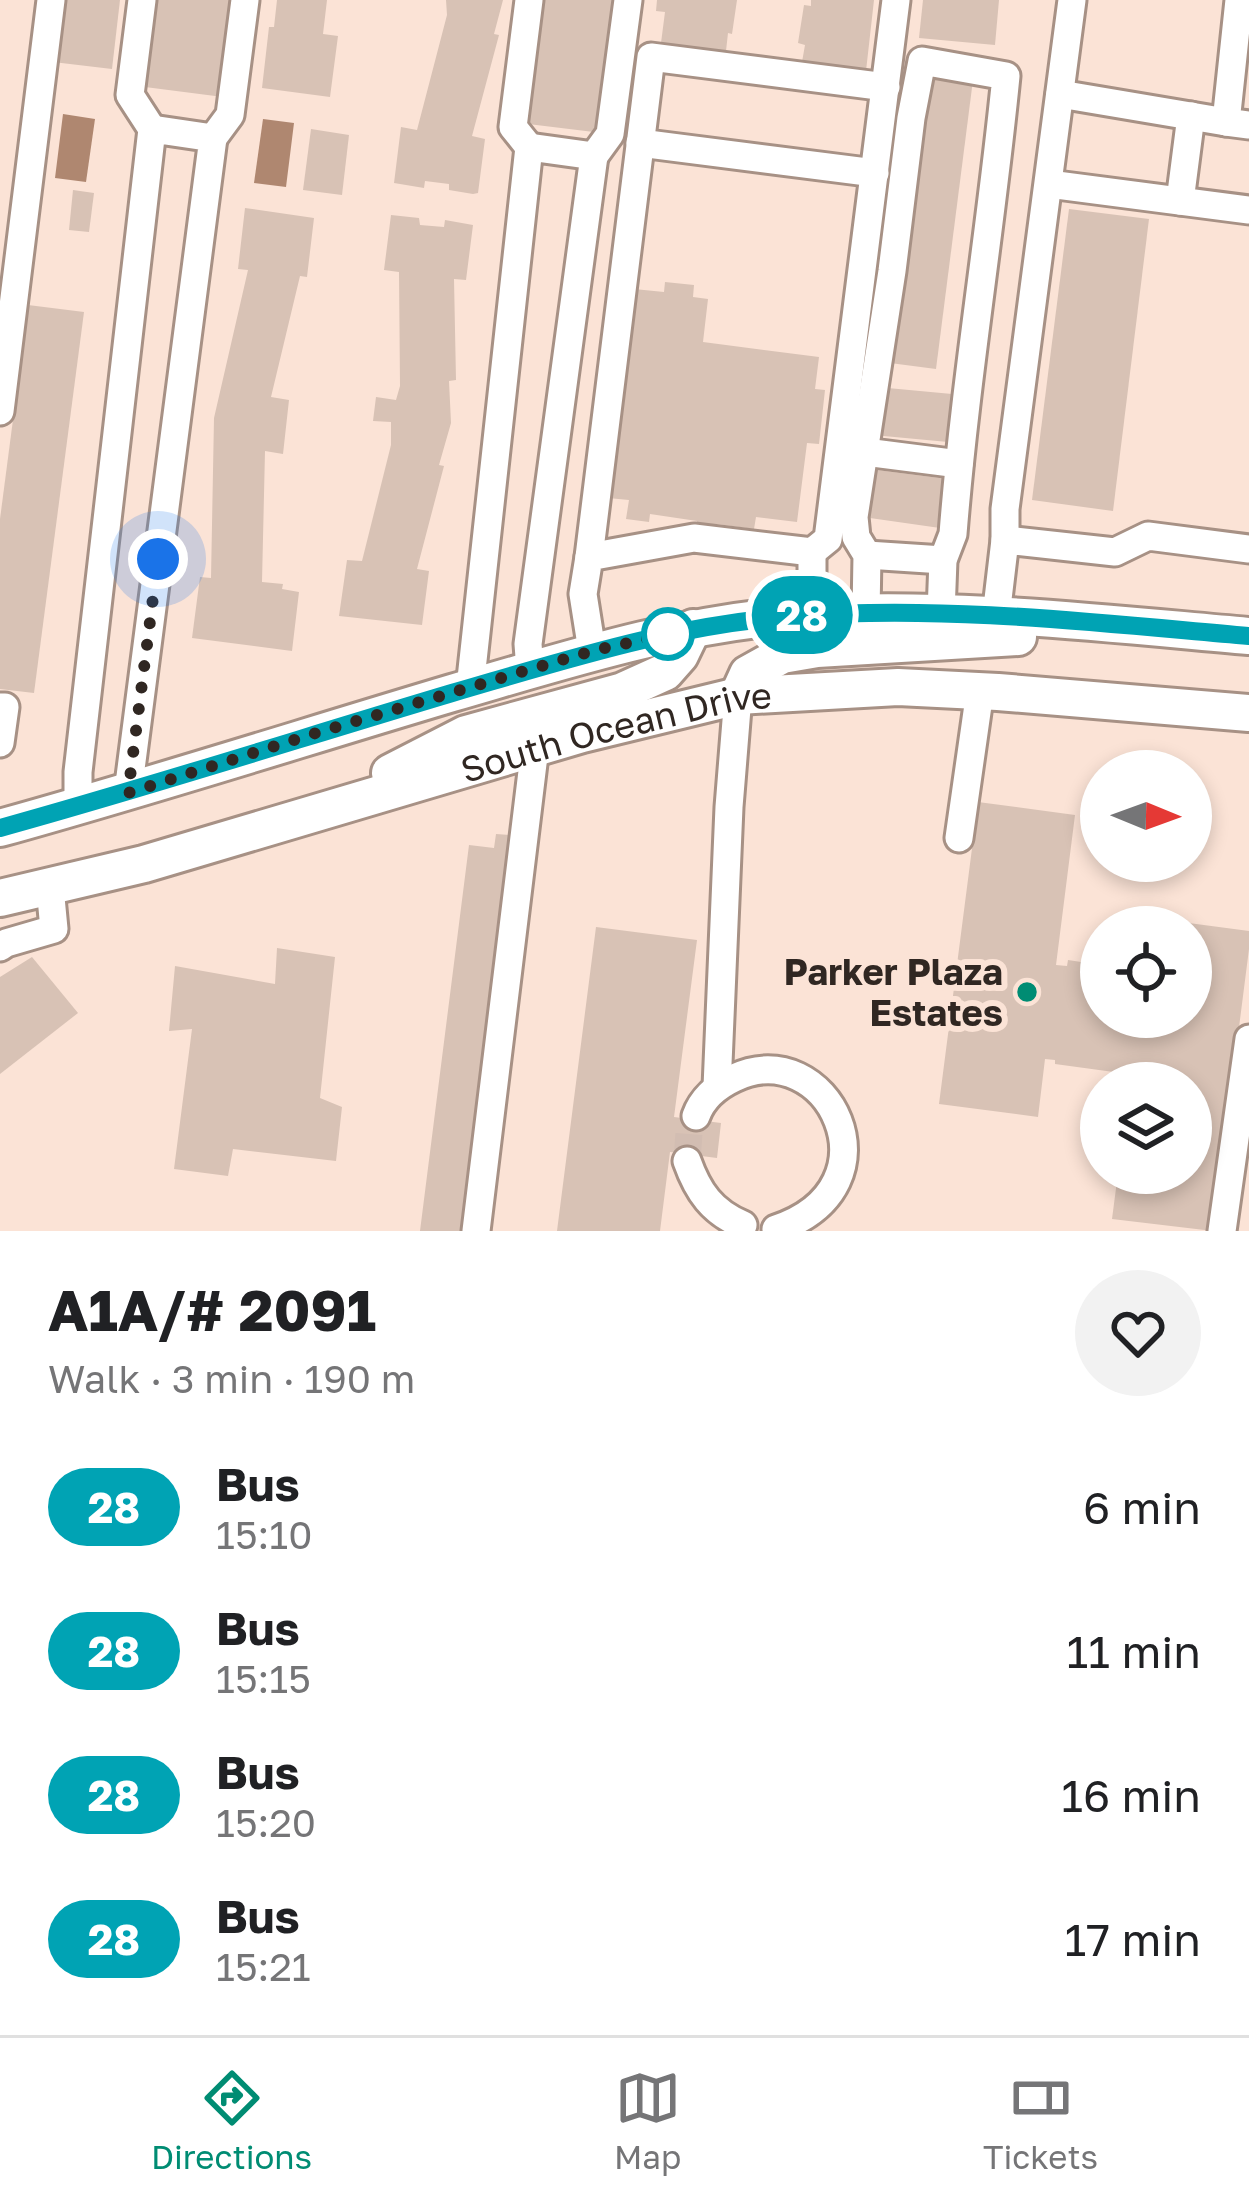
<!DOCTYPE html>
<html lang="en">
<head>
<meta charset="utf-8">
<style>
	:root { --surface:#fff; --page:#f2f2f2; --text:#202124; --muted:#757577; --line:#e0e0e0; --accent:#008c73 }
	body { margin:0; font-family:"Golos Text",sans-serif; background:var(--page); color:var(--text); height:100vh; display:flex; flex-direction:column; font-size:45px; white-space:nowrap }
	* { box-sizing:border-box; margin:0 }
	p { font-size:39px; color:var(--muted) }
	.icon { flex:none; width:66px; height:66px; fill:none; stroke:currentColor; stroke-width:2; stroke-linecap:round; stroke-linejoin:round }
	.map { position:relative; height:1231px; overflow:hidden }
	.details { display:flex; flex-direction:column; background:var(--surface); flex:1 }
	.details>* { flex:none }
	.badge { padding:0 24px; border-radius:39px; font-size:42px; line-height:78px }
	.needle { width:78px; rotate:91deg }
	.tools { position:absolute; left:1080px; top:750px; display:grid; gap:24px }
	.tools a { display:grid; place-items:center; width:132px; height:132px; border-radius:50%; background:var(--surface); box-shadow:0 6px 18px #0003; font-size:60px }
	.you { position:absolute; width:60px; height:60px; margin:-30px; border:9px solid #fff; border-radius:50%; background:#1a73e8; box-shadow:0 0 0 18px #1a73e833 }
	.map>.badge { position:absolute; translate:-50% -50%; box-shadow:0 0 0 6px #fff }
	.round { display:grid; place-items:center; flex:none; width:126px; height:126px; border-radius:63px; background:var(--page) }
	.overview { display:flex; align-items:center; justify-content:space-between; height:204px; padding:0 48px }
	h1 { font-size:57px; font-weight:700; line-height:90px }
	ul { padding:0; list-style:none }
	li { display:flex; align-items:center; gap:36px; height:144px; padding:0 48px }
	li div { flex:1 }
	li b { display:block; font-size:45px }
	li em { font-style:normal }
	li .badge { min-width:132px; font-weight:700; text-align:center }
	.menu { display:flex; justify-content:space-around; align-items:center; height:168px; border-top:3px solid var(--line); background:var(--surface); font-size:33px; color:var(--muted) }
	.menu a { display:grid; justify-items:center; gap:6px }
	.menu .selected { color:var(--accent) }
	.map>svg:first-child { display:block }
	.water { fill:#af8770 }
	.building { fill:#d8c2b5 }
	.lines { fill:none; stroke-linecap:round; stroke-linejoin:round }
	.minor-tunnel { stroke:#d2bdb2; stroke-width:27; stroke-dasharray:27 14; stroke-linecap:butt }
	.minor-casing { stroke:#a79185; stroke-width:33 }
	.major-casing { stroke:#a79185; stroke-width:42 }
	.minor { stroke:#fff; stroke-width:27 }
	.major { stroke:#fff; stroke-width:36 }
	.line-casing { stroke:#fff; stroke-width:27 }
	.line { stroke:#00a3b4; stroke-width:18 }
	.walk { stroke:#302722; stroke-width:12; stroke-dasharray:0 21.6 }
	.stop-dot { fill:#fff; stroke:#00a3b4; stroke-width:6 }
	.poi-dot { fill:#008c73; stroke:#fbe3d6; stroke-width:4.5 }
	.labels { text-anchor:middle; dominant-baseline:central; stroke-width:12; stroke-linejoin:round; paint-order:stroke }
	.street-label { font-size:36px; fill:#302722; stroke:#fbe3d6 }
	.poi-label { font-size:36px; font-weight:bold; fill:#302722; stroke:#fbe3d6; text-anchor:end }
</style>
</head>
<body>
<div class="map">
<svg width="1249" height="1231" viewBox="0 0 1249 1231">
	<rect width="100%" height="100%" fill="#fbe3d6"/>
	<g class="water">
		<path d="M63,114l32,5 -9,63 -31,-4z"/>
		<path d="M263,119l31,4 -8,64 -32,-4z"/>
	</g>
	<g class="building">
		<path d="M60,0h60l-8,69 -59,-7z"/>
		<path d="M156,0h79l-12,97 -78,-10z"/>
		<path d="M277,0h50l-4,34 15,2 -8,61 -68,-9 7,-61h5z"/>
		<path d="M446,0h57l-9,34 5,1 -27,101 13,3 -7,54 -5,1 -24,-4v-6l-24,-3 -1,7 -30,-5 7,-56 16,3 30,-115z"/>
		<path d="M536,0h83l-17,133 -82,-10z"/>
		<path d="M657,0h80l-5,34 -4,-1 -2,18 -65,-8 4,-31 -9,-1z"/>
		<path d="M811,0h63l-8,71 -64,-9 3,-17 -7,-2 6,-38 7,1z"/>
		<path d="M923,0h76l-4,45 -76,-7z"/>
		<path d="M927,66l47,6 -38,297 -46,-6z"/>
		<path d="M311,129l38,6 -7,60 -39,-5z"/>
		<path d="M73,190l21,3 -5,39 -20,-2z"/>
		<path d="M245,208l69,10 -7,59 -7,-1 -29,121 18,3 -6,54 -18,-3 -3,131 21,2 -1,5 17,3 -7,59 -100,-13 8,-61 11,1 3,-160 34,-148 -10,-1z"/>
		<path d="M1069,209l80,10 -36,292 -81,-11z"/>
		<path d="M391,215l28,3 1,7 24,2 1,-7 28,5 -7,55 -12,-1 2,101 -7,1 2,42 -12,42 5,1 -27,103 12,2 -7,54 -83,-9 8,-56 15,1 29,-116v-23l-18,-1 3,-24 20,3 4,-14 -1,-114 -15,-2z"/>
		<path d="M665,282l29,3 -1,12 15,2 -5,43 116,15 -4,32 10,1 -6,54 -12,-1 -10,79 -41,-5 -2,12 -37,-5 -4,30 -20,-2 4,-31 -47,-7 -1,8 -23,-3 3,-19 -21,-2 26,-209 30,3z"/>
		<path d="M28,305l56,7 -50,381 -34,-4v-170z"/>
		<path d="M877,387l75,7 -4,48 -75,-7z"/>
		<path d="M869,469l78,10 -7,49 -77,-11z"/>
		<path d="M978,802l97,13 -19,150 11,1 1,-6 33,5v52h90v-90h-41l1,-9 98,13v18l-36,282 -101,-12 6,-46h73v-90h-62l2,-14 -10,-2v6l-66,-9v-4l-10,-1 -7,58 -99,-13z"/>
		<path d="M496,834l16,1 -49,396h-43l49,-386 25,3z"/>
		<path d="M596,927l101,13 -23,177 47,6 -4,35 -47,-6 -10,79h-103z"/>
		<path d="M277,948l58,9 -15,141 22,9 -6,54 -103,-12 -5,27 -54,-7 18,-140 -23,2 6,-65 100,18z"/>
		<path d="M32,957l46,56 -78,61v-97z"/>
	</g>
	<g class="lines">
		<path class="minor-tunnel" d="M687,1161l2,-28 7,-17"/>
		<g class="minor-casing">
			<g id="minor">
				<path d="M142,0l-12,95 22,34"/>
				<path d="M529,0l-16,127 16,20"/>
				<path d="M1239,0l-13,122 23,3"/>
				<path d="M1060,94l166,28"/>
				<path d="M213,138l17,-23 15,-115"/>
				<path d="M640,143l235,30"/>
				<path d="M594,156l16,-22 18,-134"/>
				<path d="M1049,184l200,26"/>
				<path d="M1180,201l11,-85"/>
				<path d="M0,411l51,-411"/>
				<path d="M865,452l94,12"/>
				<path d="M1005,540v-31l67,-509"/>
				<path d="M812,552v63"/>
				<path d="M867,555l76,5"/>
				<path d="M589,557l62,-500 235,30"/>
				<path d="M866,613l1,-58 -11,-18 -2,-20 38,-246 19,-153 11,-57 84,15c-15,153 -41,305 -53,458l-10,26 -2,53"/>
				<path d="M996,616l9,-76 110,12 33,-16 101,13"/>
				<path d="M592,651l-9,-57 6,-37 105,-19 118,14 16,-13 68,-539"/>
				<path d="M470,688l59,-541 65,9 -66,488 2,26"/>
				<path d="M0,707h5l-5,36"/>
				<path d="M78,805v-33l74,-643 61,9 -85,654"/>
				<path d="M959,838l21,-147"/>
				<path d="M0,947l6,-4 48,-14 -4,-42"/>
				<path d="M717,1087l12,-280 9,-111"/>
				<path d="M696,1116c6,-17 21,-30 38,-38 93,-45 170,108 42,151"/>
				<path d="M687,1161c11,31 25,51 56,64"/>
				<path d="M476,1231l59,-484"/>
				<path d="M1222,1231l27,-192"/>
			</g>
		</g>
		<g class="major-casing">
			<g id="major">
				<path d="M738,696l10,-22 34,-19 35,-6 201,-12"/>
				<path d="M390,773l76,-39 157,-43 42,-19 15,-17 13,-27"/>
				<path d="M0,828c152,-42 301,-90 452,-135 114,-33 225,-69 344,-78 151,-10 303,8 453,21"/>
				<path id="s1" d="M0,898l144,-34 438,-130 156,-38 160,-9 100,5 251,21"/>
			</g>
		</g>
		<use href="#minor" class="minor"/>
		<use href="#major" class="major"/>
	</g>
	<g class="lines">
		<g class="line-casing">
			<path id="line" d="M0,828c152,-42 301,-90 452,-135 114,-33 224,-69 344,-77 151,-11 303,7 453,20"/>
		</g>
		<use href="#line" class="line"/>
		<path class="walk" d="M158,559l-30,234 188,-60 276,-82 76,-17"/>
	</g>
	<circle class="stop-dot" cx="668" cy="634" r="24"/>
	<circle class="poi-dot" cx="1027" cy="992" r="12"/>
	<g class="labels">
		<g class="street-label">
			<text stroke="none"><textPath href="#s1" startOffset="639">South Ocean Drive</textPath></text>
		</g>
		<g class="poi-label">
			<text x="1003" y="971">Parker Plaza<tspan x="1003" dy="41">Estates</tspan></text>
		</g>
	</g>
</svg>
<div class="tools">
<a><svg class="needle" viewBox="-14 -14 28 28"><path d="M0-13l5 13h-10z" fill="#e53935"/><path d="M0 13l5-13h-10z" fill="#757577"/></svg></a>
<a><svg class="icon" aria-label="locate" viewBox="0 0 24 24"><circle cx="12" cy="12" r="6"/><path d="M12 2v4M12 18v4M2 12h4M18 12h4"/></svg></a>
<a><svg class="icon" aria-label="layers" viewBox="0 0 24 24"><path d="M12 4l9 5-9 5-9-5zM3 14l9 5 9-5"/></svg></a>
</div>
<div class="you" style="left:158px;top:559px"></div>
<b class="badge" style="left:802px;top:615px;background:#00a3b4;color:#fff">28</b>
</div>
<section class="details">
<div class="overview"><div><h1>A1A/# 2091</h1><p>Walk · 3 min · 190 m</p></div><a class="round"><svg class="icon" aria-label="heart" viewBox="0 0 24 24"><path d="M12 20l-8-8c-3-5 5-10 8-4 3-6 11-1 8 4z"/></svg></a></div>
<ul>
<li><span class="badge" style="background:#00a3b4;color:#fff">28</span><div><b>Bus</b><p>15:10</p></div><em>6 min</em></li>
<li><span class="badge" style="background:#00a3b4;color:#fff">28</span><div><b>Bus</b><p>15:15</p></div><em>11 min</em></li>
<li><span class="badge" style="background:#00a3b4;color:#fff">28</span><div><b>Bus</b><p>15:20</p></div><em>16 min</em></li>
<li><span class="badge" style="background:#00a3b4;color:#fff">28</span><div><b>Bus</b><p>15:21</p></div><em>17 min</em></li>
</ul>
</section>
<nav class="menu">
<a class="selected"><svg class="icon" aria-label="directions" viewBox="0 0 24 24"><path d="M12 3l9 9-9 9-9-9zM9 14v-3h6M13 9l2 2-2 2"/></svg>Directions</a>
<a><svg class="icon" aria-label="map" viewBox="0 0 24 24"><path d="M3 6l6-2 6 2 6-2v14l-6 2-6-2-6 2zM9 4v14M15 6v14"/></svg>Map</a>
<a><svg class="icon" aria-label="tickets" viewBox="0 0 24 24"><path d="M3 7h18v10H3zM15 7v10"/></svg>Tickets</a>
</nav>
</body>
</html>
